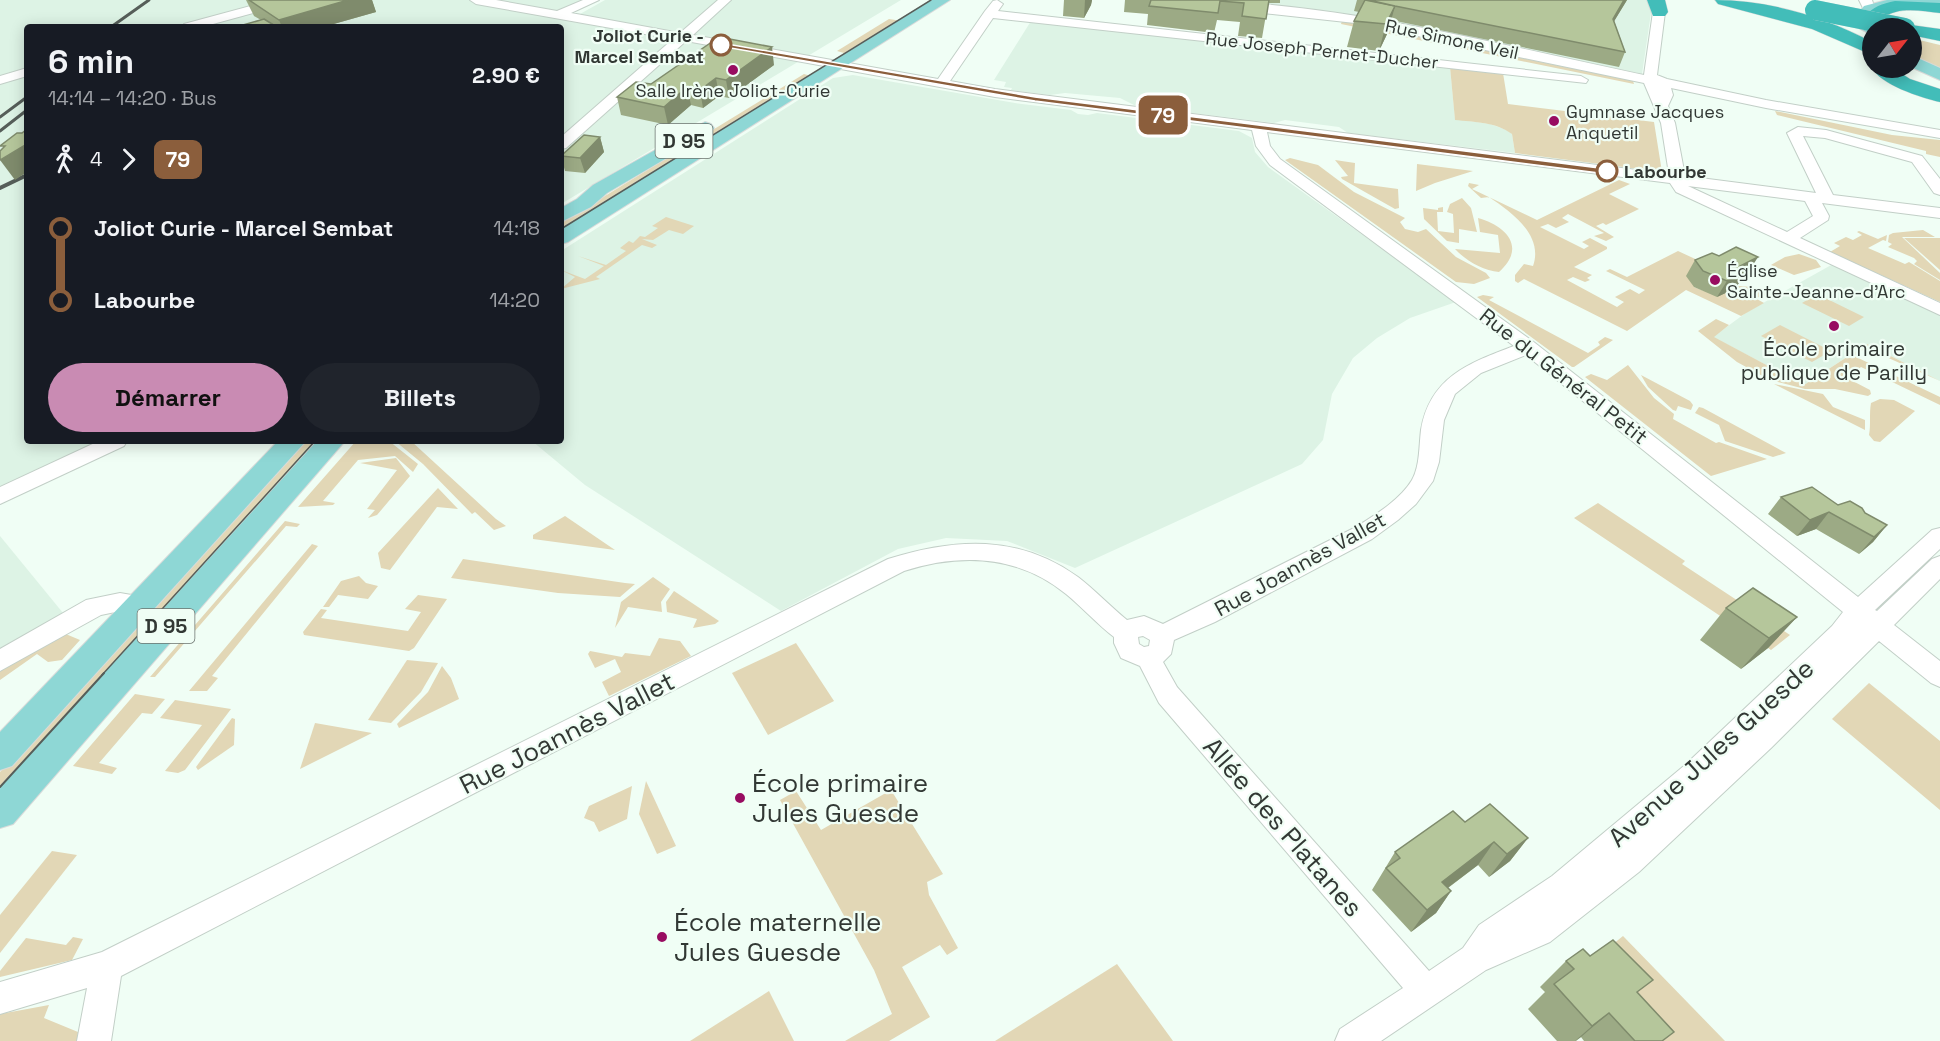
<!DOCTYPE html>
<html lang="fr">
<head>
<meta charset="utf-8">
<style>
	:root { --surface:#171b24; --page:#20242c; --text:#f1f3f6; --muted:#9ea1a6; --accent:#c98bb3 }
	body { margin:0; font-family:"Space Grotesk",sans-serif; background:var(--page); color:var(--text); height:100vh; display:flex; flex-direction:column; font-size:22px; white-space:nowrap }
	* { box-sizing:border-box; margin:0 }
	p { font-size:20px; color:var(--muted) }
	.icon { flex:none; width:33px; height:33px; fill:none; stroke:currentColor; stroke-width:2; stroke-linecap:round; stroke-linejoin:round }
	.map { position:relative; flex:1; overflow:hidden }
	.side { position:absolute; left:24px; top:24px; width:540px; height:420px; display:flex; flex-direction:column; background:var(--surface); border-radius:6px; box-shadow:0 3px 15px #0003 }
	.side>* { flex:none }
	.badge { padding:0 12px; border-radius:9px; font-size:21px; line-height:39px }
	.needle { width:39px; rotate:59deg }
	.controls { position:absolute; left:1862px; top:18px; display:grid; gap:12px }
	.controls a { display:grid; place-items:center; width:60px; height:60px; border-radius:50%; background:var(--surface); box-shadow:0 3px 15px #0003; font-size:30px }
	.map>.badge { position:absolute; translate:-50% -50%; box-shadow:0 0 0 3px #fff }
	.legs { display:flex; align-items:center; gap:9px; height:66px; padding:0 24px; font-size:20px }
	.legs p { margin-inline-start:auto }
	.head { display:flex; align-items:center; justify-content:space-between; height:102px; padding:0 24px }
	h1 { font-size:33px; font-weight:700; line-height:45px }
	.primary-button { display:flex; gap:12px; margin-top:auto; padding:12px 24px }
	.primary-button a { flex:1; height:69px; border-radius:36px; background:var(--accent); color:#111; font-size:24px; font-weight:700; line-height:69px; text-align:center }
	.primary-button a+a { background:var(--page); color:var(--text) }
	ul { padding:0 24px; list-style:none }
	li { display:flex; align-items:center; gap:21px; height:72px; font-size:22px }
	li i { display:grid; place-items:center; width:9px; height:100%; margin:0 8px; background:currentColor }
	li i::after { content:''; width:15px; height:15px; margin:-8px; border:4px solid; border-radius:50%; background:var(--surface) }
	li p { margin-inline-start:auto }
	li:first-child i { background:linear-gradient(#0000 50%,currentColor 0) }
	li:last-child i { background:linear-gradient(currentColor 50%,#0000 0) }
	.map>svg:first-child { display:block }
	.built { fill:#ddf3e5 }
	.green { fill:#e2d7b6 }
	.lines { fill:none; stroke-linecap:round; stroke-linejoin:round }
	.minor-casing { stroke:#c2cfc7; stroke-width:2 }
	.major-casing { stroke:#dadbda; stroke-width:2 }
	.highway-casing { stroke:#dadbda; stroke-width:1 }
	.minor { fill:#fff; fill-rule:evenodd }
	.major { fill:#8ed7d5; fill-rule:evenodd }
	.highway { fill:#42bdb9; fill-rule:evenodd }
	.tram-far1 { stroke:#565e59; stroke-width:1.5 }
	.tram { stroke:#565e59; stroke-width:2 }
	.rail-far1 { stroke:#565e59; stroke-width:3 }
	.rail { stroke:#565e59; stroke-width:4 }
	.highway-bridge-casing { stroke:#dadbda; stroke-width:20; stroke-linecap:butt }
	.highway-bridge { stroke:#42bdb9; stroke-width:20 }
	.wall { fill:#9caa85 }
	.shaded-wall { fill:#7f8b6c }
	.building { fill:#b5c69b; stroke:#7f8b6c; stroke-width:1.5 }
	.line-1 { fill:#8b5e3c; stroke:#fff; stroke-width:1.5 }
	.stop-1-dot { fill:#fff; stroke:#8b5e3c; stroke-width:3 }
	.poi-dot { fill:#980c61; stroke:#f0fef5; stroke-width:2 }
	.labels { text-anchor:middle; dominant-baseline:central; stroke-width:4.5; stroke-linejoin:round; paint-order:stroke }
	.far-stop-label { font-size:18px; font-weight:bold; fill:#323834; stroke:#f0fef5; text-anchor:end }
	.far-street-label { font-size:18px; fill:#323834; stroke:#f0fef5 }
	.far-poi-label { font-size:18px; fill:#323834; stroke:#f0fef5; text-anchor:start }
	.shield { fill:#f0fef5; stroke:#6b736e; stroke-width:1.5 }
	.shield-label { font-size:20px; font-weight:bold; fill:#323834 }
	.poi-label { font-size:21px; fill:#323834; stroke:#f0fef5 }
	.street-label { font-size:21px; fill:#323834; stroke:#f0fef5 }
	.near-street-label { font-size:26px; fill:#323834; stroke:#f0fef5 }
	.near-poi-label { font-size:26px; fill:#323834; stroke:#f0fef5; text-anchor:start }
</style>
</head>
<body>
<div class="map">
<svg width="1940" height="1041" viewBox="0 0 1940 1041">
	<rect width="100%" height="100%" fill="#f0fef5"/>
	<g class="built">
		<path d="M0,0h588l-23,11 15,3 25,-14h296l-340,204v-177h-534v414h86l-113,53z"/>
		<path d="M1231,0h415l6,6 -10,68 -255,-54 -74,-11z"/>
		<path d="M1031,21l419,46 5,52 35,5 17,6 5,4 3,19 -167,-20 -9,-6 -54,-7 -11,3 -138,-17 -16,-8 -55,-5 -15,2 -39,-5 1,-2 -8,-1 2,-5 -12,-2z"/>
		<path d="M853,75l162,28 56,7 7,4 10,1 9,-2 142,18 13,7 3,14 13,15 188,135 -46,16 -33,20 -24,20 -21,36 -9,46 -21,24 -227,104 -68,-27 -61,-3 -48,11 -117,62 -196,-126 -53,-44h29v-190l272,-173z"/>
		<path d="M1833,264l107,50v67l-73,-37 -63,41 -91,-48 34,-25z"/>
		<path d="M0,536l63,77 -63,36z"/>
	</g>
	<g class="green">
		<path d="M889,19l13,2 -51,34 -14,-4z"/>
		<path d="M1342,21l291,60 1,3 -293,-60z"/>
		<path d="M1911,38l29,7v25l-29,-15z"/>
		<path d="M1450,67l53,6 5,31 146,18 8,50 -147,-19 -3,-19c-16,-12 -38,-12 -57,-14z"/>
		<path d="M804,74l7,2 -250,154v-7z"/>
		<path d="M1775,111l117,24 48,5v17l-14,-3v-3l-149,-36z"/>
		<path d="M1290,158l28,7 36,27 51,26 -5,4 5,7 13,3 8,-3 30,28 30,16 4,5 -16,6 -18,-2 -171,-122z"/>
		<path d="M1335,160l20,3 -1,20 44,6 1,19 -4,1 -53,-30 -1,-2 7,-1z"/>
		<path d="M1417,164l56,7 -38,12 -19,8z"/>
		<path d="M1619,180l11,4 -21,10 30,15 -33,16 -3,-2 -7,3 18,11 -8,4 -12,-5 10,-3 -36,-19 -6,4 7,4 -13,6 -8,-4 -8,3 44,22 5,-3 -7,-4 8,-4 17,9v2l-33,18 18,8 -5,3 3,2 -5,2 -12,-5 -6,3 50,27 7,-5 -9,-5 15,-8 9,5 6,-4 -39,-19 4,-2 17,8 51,-26 28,13 -12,23 10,4 27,-2 6,-3 16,1 16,8 -14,3 9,5 -23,13 -55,-26 -59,41 -103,-52 -6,4 -3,-2v-6l9,-11 9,2c11,-31 -22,-54 -44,-69l-8,1 -13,-12 1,-3 10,2 -7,4 65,31z"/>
		<path d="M1462,198l9,10 6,24 -18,-3v14l-12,-2 -23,-22 -1,-11 15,2v-2l5,-1v5h-6l1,19 16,2 -1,-19 -6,-2 3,-8z"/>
		<path d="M666,217l28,9 -11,8 -14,-4 -16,10 -11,-1 15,6 -5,3 -10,-3 -46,32 4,2 -39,10 14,-12 -14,-7 24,9 19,-13 -26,-10 28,9 20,-14 -6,-3 9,-7 4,2 7,-7 5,1 13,-9 -6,-2z"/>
		<path d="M1478,218c28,8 49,29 21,54 -16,-1 -34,-12 -44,-23l45,4 -2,-18 -18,-3z"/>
		<path d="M1923,230l12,7h-33l38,36v7l-26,-16 3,-3 -3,-3 -26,-11 4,-3 -4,-2 1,-7 4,-2z"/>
		<path d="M1859,231l19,8 9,-4 -1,6 -3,-1 -15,8 37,16 4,-2 31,19v21l-110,-50 10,-6 -6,-3 12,-6 7,3 9,-5 -5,-3z"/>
		<path d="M1904,238h36v32z"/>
		<path d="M1799,254l17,6 5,7 -27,8 -23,-10 14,-8z"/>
		<path d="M1817,294l47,23 -15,9 -47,-23z"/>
		<path d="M1483,295l11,2 -5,3 99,53 12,-8 -2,-3 7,-5 8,3 -39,27h-2l-95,-70z"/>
		<path d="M1716,319l13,6 -15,12 90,48 63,-41 73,37 -74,-33 -12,8 86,41v8l-79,-38 -14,11 23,12 1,4 -3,2 -33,-7h-30l-35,-9 -33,-18 -39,-31z"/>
		<path d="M1780,325l51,26 -19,11 -51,-26z"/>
		<path d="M1628,365l26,33 20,16 -1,5 43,24 3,-1 48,17 -56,17 -126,-99 6,-3 16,6z"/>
		<path d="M1641,375l49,26 3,4 -2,5 -13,-4 -2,5 -3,-1 -25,-23z"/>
		<path d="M1774,384l49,10 10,13 32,13v10z"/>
		<path d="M1880,399l14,1 21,11 -35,31 -6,-1 -5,-6c2,-11 0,-21 2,-32z"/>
		<path d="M1699,407l4,1 83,45 -13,4 -48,-16 -6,-16 -24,-12z"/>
		<path d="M305,441h14l-319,351v-20z"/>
		<path d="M356,441h33l29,23 -5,8 -18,-16 -37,4 -35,41 12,2 -2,2 -35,2z"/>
		<path d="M395,441h16l85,78 10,7 -12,4 -19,-18 -3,2 -49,-50z"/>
		<path d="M396,458l14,18 -33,39 -9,3 7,-8 -8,-1 30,-39 -37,-7z"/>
		<path d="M438,488l20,21 -21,-2 -47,63 -9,-2 -3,-15z"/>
		<path d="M1598,503l87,58 -3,3 108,71 -19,15 -197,-132z"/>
		<path d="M565,516l50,34 -82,-11v-4z"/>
		<path d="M285,521l15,3 -3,3 -11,-1 -131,151h-5z"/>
		<path d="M312,544l6,2 -106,130 6,2 -11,13h-18z"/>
		<path d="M463,559l162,24 10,1 -15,13 -62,-4 -107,-15z"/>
		<path d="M359,576l7,7 12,3 -10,13 -30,-4 -9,12h-6l18,-26z"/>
		<path d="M653,577l17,12 -9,13 1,10 -34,-5 -13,21 6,-26z"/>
		<path d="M674,591l45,30 -4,3 -22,4 4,-9 -30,-7 -1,-10z"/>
		<path d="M418,595l29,4 -33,49 -5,3 -105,-16 -1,-3 18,-23 6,1 -6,8 87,13 13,-19 -16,-3z"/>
		<path d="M61,632l19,8 -18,20 -14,2 -11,-8 -37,26v-13z"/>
		<path d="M659,638l21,3 11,15 -82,40 -7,-14 19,-10 -6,-13 -20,9 -7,-14 2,-3 32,6 3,-4 25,3z"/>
		<path d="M796,643l38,58 -66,34 -36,-62z"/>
		<path d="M407,660l31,3 -17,29 -30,31 -23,-3z"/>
		<path d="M442,666l9,12 8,21 -60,29 -2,-4 31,-32z"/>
		<path d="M1869,683l71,58v69l-108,-91z"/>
		<path d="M135,694l30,5 -13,15 -10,-1 -43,50 18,5 -5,6 -39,-8z"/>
		<path d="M175,700l56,9 -46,61 -7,3 -13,-2 37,-46 -42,-7z"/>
		<path d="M232,718l3,1 -1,26 -36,25 -2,-3z"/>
		<path d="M315,723l57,10 -72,36z"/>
		<path d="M646,781l30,65 -19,8 -18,-40z"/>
		<path d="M632,786l-5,33 -28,13 -5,-10 -10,-4 5,-12z"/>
		<path d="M891,790l52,84 -16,8 2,13 29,53 -11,7 -7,-10 -38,22 28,50 -41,24h-44l47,-27 -18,-44 -94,-170 16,-9 25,39z"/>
		<path d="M52,851l25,4 -77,98v-38z"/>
		<path d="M1623,936l102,105h-68l-71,-75z"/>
		<path d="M73,937l10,2 -11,21 -72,17v-6l26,-33 40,7z"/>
		<path d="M1117,964l56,77h-178z"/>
		<path d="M769,991l25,50h-104z"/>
		<path d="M49,1005l-5,13 34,14 -1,9h-77v-27z"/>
	</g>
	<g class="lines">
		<g class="minor-casing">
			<g id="minor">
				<path d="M273,0h19l-2,3 -88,24h-20l2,-3z"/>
				<path d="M470,0h26l61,11 26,-11h16l-28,13 109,20 38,-33h13l-38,35 245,44 47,-68 8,-10 4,-1 6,4 -5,7 583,65 7,4 -2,3 -593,-65 -43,63 45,8 674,85 -8,-51 -17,-40 -289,-60 -173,-19 -6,-4c158,0 314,43 468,75l9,-63 6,-4 6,4 -8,63 10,4 99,21 174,30v8l-174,-30 -95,-20 2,7 -5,11 7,17 10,53 131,17 -29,-60 11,-6 28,3 96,26 18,23v16l-6,-2 -22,-31 -87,-24 -22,-2 30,59 107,13v10l-118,-15 7,13 -1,4 -28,18 140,65v12l-264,-123 -6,-9 -403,-51 3,14 10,13 255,184 323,254 74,-67 8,-2v21l-65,61 2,1 55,-52 8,-3v23l-46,46 46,36v26l-9,-4 -52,-42 -108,107 -132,124 -89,70 -64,28 -105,71h-46l5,-12 63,-41 -244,-285 -19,-37 -19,-8 -7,-15v-6c-17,-13 -32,-30 -48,-43 -48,-39 -105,-41 -162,-23l-783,405 -10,65h-34l10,-53 -87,26v-32l102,-30 786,-393c67,-21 130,-25 190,18 17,13 32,29 49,43l17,-4 19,8 193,-97c19,-12 44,-27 56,-47 8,-14 7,-34 9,-50 9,-53 48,-67 93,-84l-244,-181 -14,-19 -4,-16 -257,-33 -309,-56 -120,107 -5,1v-12l112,-98 -197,-35zM1688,186l117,15 8,15 -26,16zM1526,355l317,257 -11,14 -147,139 -133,111 -73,49 -16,23 -34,23 -252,-284 -14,-25 8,-8 3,-14 41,-18 157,-83 26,-19 18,-16 17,-23 6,-19 5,-42 11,-26 26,-21zM1143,636l7,4 -1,6 -5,1 -5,-3 -1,-7z"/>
				<path d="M1859,0h13l3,9 -2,3h-8z"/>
				<path d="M27,68v8l-27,8v-8z"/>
				<path d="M99,441h28l-3,5 -124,58v-17z"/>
				<path d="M120,593l29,5 3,7 -3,7 -9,2 -20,-3 -19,4 -101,56v-22l86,-49z"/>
			</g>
		</g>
		<g class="major-casing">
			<g id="major">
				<path d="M932,0h18l-382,242 -7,2v-15z"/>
				<path d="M1887,0h53v8h-47l-18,4 -2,11 6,5h-7v7l-13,-7 -2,-13 7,-9z"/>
				<path d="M1911,55l29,13v12l-29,-13z"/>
				<path d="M705,122l6,2 3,4 -3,4 -104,61 -16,14 -30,15v-14l16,-9 16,-14z"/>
				<path d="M278,441h28l-294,325 -12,4v-38z"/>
				<path d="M317,441h28l-332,383 -13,4v-41z"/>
			</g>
		</g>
		<g class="highway-casing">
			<g id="highway">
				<path d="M1647,0h18l3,12 -3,4h-12z"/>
				<path d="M1715,0c54,0 110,17 157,42v13l-60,-26 -94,-25z"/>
				<path d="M1895,1l45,2v10c-18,-2 -42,-7 -57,5l4,10h-15v4l-7,-15c8,-11 17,-13 30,-16z"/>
				<path d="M1911,25l29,4v12l-29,-6v-7h-8z"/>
				<path d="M1872,67l21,1 17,11 30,10v13c-18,-4 -62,-18 -68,-35z"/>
			</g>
		</g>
		<use href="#minor" class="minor"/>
		<use href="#major" class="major"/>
		<use href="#highway" class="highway"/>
		<g class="tram-far1">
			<path d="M561,229l370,-229"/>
			<path d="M102,675l213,-234"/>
		</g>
		<path class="tram" d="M0,787l104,-114"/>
		<g class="rail-far1">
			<path d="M111,27l38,-27"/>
			<path d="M0,117l27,-20"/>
			<path d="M0,131l27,-21"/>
		</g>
		<path class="rail" d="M0,188l27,-13"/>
		<g class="highway-bridge-casing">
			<path id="highway-bridge" d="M1815,10l90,18"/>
		</g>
		<use href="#highway-bridge" class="highway-bridge"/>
	</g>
	<g class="wall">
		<path d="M246,0h126l4,12 -53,15h-87l25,-7 -7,-4z"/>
		<path d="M1064,0h28l-1,5 -7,13 -21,-2z"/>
		<path d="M1125,0h155v3h-12l-6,35 -24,-2 2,-14 -23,-2 -3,13 -67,-8 1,-11 -24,-2z"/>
		<path d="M1357,0h270l-13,21 11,31 -6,15 -228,-47 -3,12 -9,19 -32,-4 7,-26 5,-9 -5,-1z"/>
		<path d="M774,65l-45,33 -10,-2 -16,12 -12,-3 -23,20 -47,-10 -4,-18 34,-13z"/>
		<path d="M600,137l4,15 -19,21 -20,-2 -4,-15z"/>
		<path d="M1695,260l53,13 -5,3 -6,10 -3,1 -2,3 -15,7 -23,-10 -8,-11z"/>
		<path d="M1781,497l57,8 27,8 22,12 -14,17 -14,12 -43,-25 -19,7 -29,-22z"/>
		<path d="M1726,608l71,9 -29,31 -27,21 -41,-29z"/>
		<path d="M1465,822l63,16 -18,23 -21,16 -11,-12 -30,23 3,3 -15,22 -25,19 -39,-42 23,-38z"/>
		<path d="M1590,956l48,37 24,48h-78l-3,-4 -5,4h-19l-29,-32 17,-17 -5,-5 26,-26z"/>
	</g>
	<g class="shaded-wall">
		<path d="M348,0h24l4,12 -53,15h-41l-3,-7z"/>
		<path d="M1085,0h7l-1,5 -7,13z"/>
		<path d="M1624,0h3l-20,33 6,-14z"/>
		<path d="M1395,6l-7,26 -9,19 7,-27z"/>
		<path d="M772,47l2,18 -45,33 -3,-18z"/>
		<path d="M716,78l3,18 -16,12 -3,-18z"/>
		<path d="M687,87l4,18 -23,20 -4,-18z"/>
		<path d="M600,137l4,15 -19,21 -5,-15z"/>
		<path d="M27,144v28l-12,8 -15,-20z"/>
		<path d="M1758,257l-10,16 -5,3 -6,10 -3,1 -2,3 -15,7 10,-16 13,-15z"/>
		<path d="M1829,512l-13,17 -19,7 13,-16z"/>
		<path d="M1887,525l-14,17 -14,12 15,-17z"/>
		<path d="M1797,617l-29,31 -27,21 28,-31z"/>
		<path d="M1528,838l-18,23 -21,16 18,-23z"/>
		<path d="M1494,842l-16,23 -52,39 16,-22z"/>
		<path d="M1451,891l-15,22 -25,19 16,-22z"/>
		<path d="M1609,1013l-28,24 -6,4 17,-15z"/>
	</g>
	<g class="building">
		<path d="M249,0h99l-69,20z"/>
		<path d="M1151,0h118l-3,19 -24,-3 2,-13 -24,-2 -2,12 -69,-7z"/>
		<path d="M1365,0l30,6 -9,18 -32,-3z"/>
		<path d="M1369,0h255l-11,19 12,33 -230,-46z"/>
		<path d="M264,19l13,8h-41z"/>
		<path d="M719,37l53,10 -46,33 -10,-2 -16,12 -13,-3 -23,20 -47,-10 19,-15 15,2z"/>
		<path d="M27,129v15l-27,16v-9l5,-5h-5l17,-13h5z"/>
		<path d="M584,135l16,2 -20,21 -19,-2z"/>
		<path d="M1736,247l22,10 -18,9 6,4 -6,3h2l-15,8 -24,-10 -8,-11 17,-7 7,3z"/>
		<path d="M1812,487l26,18 12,-4 12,7 3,5 22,12 -13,12 -45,-25 -19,8 -29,-23z"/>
		<path d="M1753,588l44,29 -28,21 -43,-30z"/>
		<path d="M1490,804l38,34 -21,16 -13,-12 -52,40 9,9 -24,19 -41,-42 14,-10 -5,-6 58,-41 12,11z"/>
		<path d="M1613,940l40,40 -16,12 37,40 -12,9h-27l-26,-28 -17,13 -38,-42 20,-15 -8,-8 17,-12 7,7z"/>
	</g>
	<path class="line-1" d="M721,43l314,54 572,72 4,2 -4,3 -572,-73 -316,-55z"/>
	<g class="stop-1-dot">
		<circle cx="721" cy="45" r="10"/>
		<circle cx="1607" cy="171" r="10"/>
	</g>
	<g class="poi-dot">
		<circle cx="733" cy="70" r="6"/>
		<circle cx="1554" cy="121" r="6"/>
		<circle cx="1715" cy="280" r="6"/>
		<circle cx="1834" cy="326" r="6"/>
		<circle cx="740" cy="798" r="6"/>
		<circle cx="662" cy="937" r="6"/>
	</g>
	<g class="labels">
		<g class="far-stop-label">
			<text x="704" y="35">Joliot Curie -<tspan x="704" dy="21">Marcel Sembat</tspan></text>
			<text x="1624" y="171" text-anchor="start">Labourbe</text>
		</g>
		<g class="far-street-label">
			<text transform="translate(1452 39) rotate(12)">Rue Simone Veil</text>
			<text transform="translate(1322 50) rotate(6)">Rue Joseph Pernet-Ducher</text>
		</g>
		<g class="far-poi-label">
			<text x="733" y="90" text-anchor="middle">Salle Irène Joliot-Curie</text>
			<text x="1566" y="111">Gymnase Jacques<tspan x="1566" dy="21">Anquetil</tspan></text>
			<text x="1727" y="270">Église<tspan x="1727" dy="21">Sainte-Jeanne-d'Arc</tspan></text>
		</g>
		<g class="shield">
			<rect x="655.5" y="124" width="57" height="34" rx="4.5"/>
			<rect x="137.5" y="609" width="57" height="34" rx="4.5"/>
		</g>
		<g class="shield-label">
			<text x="684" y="141">D 95</text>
			<text x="166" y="626">D 95</text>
		</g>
		<g class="poi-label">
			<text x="1834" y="348">École primaire<tspan x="1834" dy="24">publique de Parilly</tspan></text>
		</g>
		<g class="street-label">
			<text transform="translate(1564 376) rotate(38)">Rue du Général Petit</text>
			<text transform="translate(1300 564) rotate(-29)">Rue Joannès Vallet</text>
		</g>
		<g class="near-street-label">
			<text transform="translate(567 733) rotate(-27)">Rue Joannès Vallet</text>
			<text transform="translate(1711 753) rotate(-42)">Avenue Jules Guesde</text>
			<text transform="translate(1283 827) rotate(49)">Allée des Platanes</text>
		</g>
		<g class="near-poi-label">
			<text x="752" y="783">École primaire<tspan x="752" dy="30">Jules Guesde</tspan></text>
			<text x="674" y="922">École maternelle<tspan x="674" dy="30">Jules Guesde</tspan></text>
		</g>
	</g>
</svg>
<div class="controls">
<a><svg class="needle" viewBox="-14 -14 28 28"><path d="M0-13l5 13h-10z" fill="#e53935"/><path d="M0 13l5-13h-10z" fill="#9ea1a6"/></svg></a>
</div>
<b class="badge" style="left:1163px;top:115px;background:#8b5e3c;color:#fff">79</b>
<section class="side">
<div class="head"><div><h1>6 min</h1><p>14:14 – 14:20 · Bus</p></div><b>2.90 €</b></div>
<div class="legs"><svg class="icon" aria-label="walk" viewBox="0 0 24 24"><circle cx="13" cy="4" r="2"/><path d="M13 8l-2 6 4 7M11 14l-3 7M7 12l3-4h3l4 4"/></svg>4<svg class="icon" aria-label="forward" viewBox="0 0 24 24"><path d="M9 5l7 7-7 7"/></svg><b class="badge" style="background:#8b5e3c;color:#fff">79</b></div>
<ul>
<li><i style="color:#8b5e3c"></i><b>Joliot Curie - Marcel Sembat</b><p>14:18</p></li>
<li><i style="color:#8b5e3c"></i><b>Labourbe</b><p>14:20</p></li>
</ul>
<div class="primary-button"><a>Démarrer</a><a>Billets</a></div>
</section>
</div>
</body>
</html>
